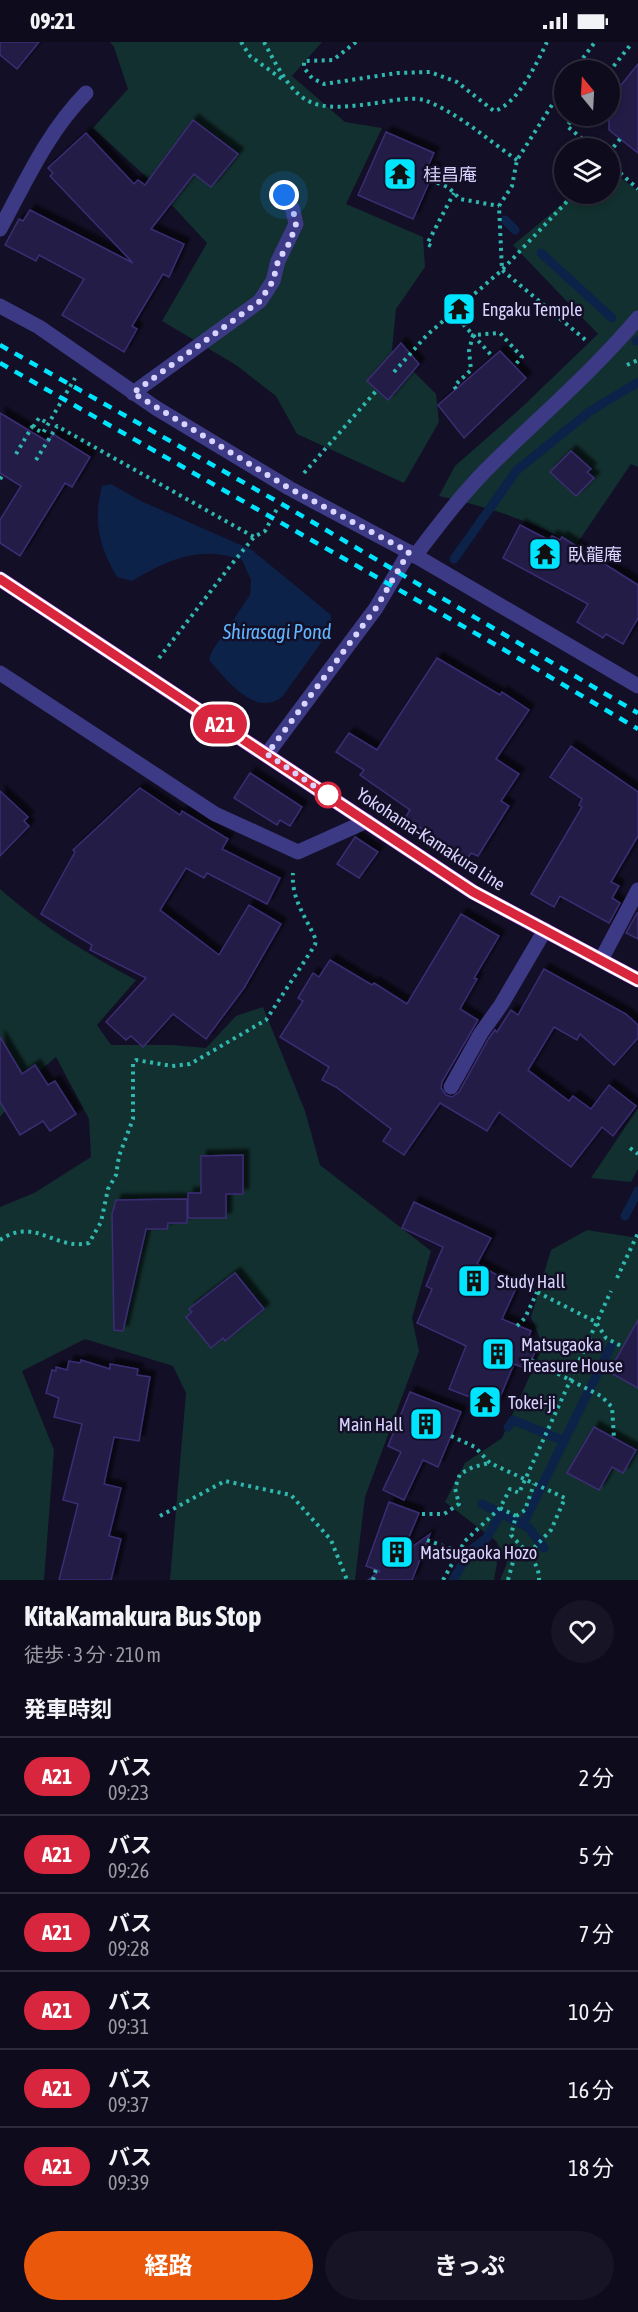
<!DOCTYPE html>
<html lang="ja">
<head>
<meta charset="utf-8">
<style>
	:root { --surface:#0e0b1c; --page:#171425; --text:#f1f3f6; --muted:#9b9ba3; --line:#2e2b3b; --accent:#ea580c }
	body { margin:0; font-family:"Asap Condensed","Noto Sans JP",sans-serif; background:var(--page); color:var(--text); height:100vh; display:flex; flex-direction:column; font-size:22px; white-space:nowrap }
	* { box-sizing:border-box; margin:0 }
	p { font-size:20px; color:var(--muted) }
	.icon { flex:none; width:33px; height:33px; fill:none; stroke:currentColor; stroke-width:2; stroke-linecap:round; stroke-linejoin:round }
	.map { position:relative; height:1538px; overflow:hidden }
	.side { display:flex; flex-direction:column; background:var(--surface); flex:1 }
	.side>* { flex:none }
	.badge { padding:0 12px; border-radius:20px; font-size:21px; line-height:39px }
	.needle { width:39px; rotate:342deg }
	.controls { position:absolute; left:554px; top:18px; display:grid; gap:12px }
	.controls a { display:grid; place-items:center; width:66px; height:66px; border-radius:50%; background:var(--surface); box-shadow:0 3px 9px #0003,0 0 0 2px var(--line); font-size:30px }
	.you { position:absolute; width:30px; height:30px; margin:-15px; border:4px solid #fff; border-radius:50%; background:#1a73e8; box-shadow:0 0 0 9px #1a73e833 }
	.map>.badge { position:absolute; translate:-50% -50%; box-shadow:0 0 0 3px #fff }
	h2 { padding:0 24px; font-size:22px; line-height:54px }
	.round { display:grid; place-items:center; flex:none; width:63px; height:63px; border-radius:32px; background:var(--page) }
	.head { display:flex; align-items:center; justify-content:space-between; height:102px; padding:0 24px }
	h1 { font-size:28px; font-weight:700; line-height:45px }
	.cta { display:flex; gap:12px; margin-top:auto; padding:12px 24px }
	.cta a { flex:1; height:69px; border-radius:36px; background:var(--accent); color:#fff; font-size:24px; font-weight:700; line-height:69px; text-align:center }
	.cta a+a { background:var(--page); color:var(--text) }
	ul { padding:0; list-style:none }
	li { display:flex; align-items:center; gap:18px; height:78px; padding:0 24px; border-top:2px solid var(--line) }
	li div { flex:1 }
	li b { display:block; font-size:22px }
	li em { font-style:normal }
	li .badge { min-width:66px; font-weight:700; text-align:center }
	.status { display:flex; justify-content:space-between; align-items:center; height:42px; padding:0 30px; background:var(--surface); direction:ltr }
	.status svg { height:16px; fill:currentColor }
	.map>svg:first-child { display:block }
	.green { fill:#12302f }
	.water { fill:#0c2248 }
	.lines { fill:none; stroke-linecap:round; stroke-linejoin:round }
	.stream { stroke:#0c2248; stroke-width:9 }
	.building { fill:#241b47; stroke:#3b2d73; stroke-width:1.5; filter:url(#shadow) }
	.path { stroke:#2fb8b0; stroke-width:4; stroke-dasharray:3 4.5; stroke-linecap:butt }
	.minor { stroke:#3d3a85; stroke-width:15 }
	.major { stroke:#c25bff; stroke-width:15 }
	.rail { stroke:#00e5ff; stroke-width:4.5; stroke-dasharray:9 8; stroke-linecap:butt }
	.line-casing { stroke:#fff; stroke-width:14 }
	.line { stroke:#d7263d; stroke-width:9 }
	.walk { stroke:#d9d4ff; stroke-width:6; stroke-dasharray:0 10.8 }
	.stop-dot { fill:#fff; stroke:#d7263d; stroke-width:3 }
	.labels { text-anchor:middle; dominant-baseline:central; stroke-width:5; stroke-linejoin:round; paint-order:stroke }
	.poi-label { font-size:18px; fill:#d9d4ff; stroke:#130f26; text-anchor:start }
	.street-label { font-size:18px; fill:#d9d4ff; stroke:#130f26 }
	.water-label { font-size:20px; font-style:italic; fill:#62b6ff; stroke:#130f26 }
</style>
</head>
<body>
<div class="status"><b>09:21</b><svg viewBox="0 0 49 12"><path d="M0 12V9h3v3zM5 12V6h3v6zM10 12V3h3v9zM15 12V0h3v12zM26 1h20v11H26zM47 4h2v5h-2z"/></svg></div>
<div class="map">
<svg width="638" height="1538" viewBox="0 0 638 1538">
	<defs>
		<filter id="shadow"><feDropShadow dx="5.5" dy="-5.5" stdDeviation="1.5" flood-color="#0009"/></filter>
	</defs>
	<rect width="100%" height="100%" fill="#130f26"/>
	<g class="green">
		<path d="M110,0h212l-30,34 53,46 37,6 -36,76 77,33 2,30 -29,42 -4,41 44,44 3,28 -35,61 -107,-49 -21,-38 -40,-31 -74,-44 45,-78 -65,-70 -49,-45 35,-39 -14,-42z"/>
		<path d="M609,127l29,22v276l-7,-3 -55,81c-45,-24 -87,-38 -137,-49l16,-30 66,-58 77,-74 -85,-89 62,-51h34z"/>
		<path d="M0,847c42,37 87,65 136,91l-39,45 14,20h61l34,3 30,-32 27,-9 42,104 15,54 111,86 -19,67 7,33 -54,146 -10,83h-185l16,-187 -13,-27 -88,-27 -63,32 32,79 -10,130h-44v-373l34,-14 57,-36 -2,-38 -33,-62 -19,16 -37,44z"/>
		<path d="M638,1066v61l-7,13 -40,-4z"/>
		<path d="M587,1188l51,8v342h-138l7,-17 -11,-22 -51,-39 20,-39 37,-25 41,-92 -12,-29 20,-67z"/>
		<path d="M488,1500l10,15 -4,23h-37l16,-29z"/>
	</g>
	<path class="water" d="M111,442l30,17 111,49 79,65v14l-49,68c-27,21 -56,-18 -73,-37l3,-9 38,-56 1,-15 -9,-20c-42,-15 -73,-1 -110,21l-15,-4c-18,-30 -24,-57 -15,-91z"/>
	<g class="lines">
		<g class="stream">
			<path d="M505,178l10,10"/>
			<path d="M541,211l71,65"/>
			<path d="M636,299l2,-1"/>
			<path d="M454,517l63,-89 72,-58 49,-30"/>
			<path d="M625,1174l13,-25"/>
			<path d="M508,1385l5,-7 51,21 47,-95"/>
			<path d="M482,1462l47,24 15,20"/>
			<path d="M523,1482l41,-83"/>
			<path d="M453,1538l18,-30 15,-11 15,-26"/>
		</g>
	</g>
	<g class="building">
		<path d="M0,0h39l-22,27 -17,-14z"/>
		<path d="M638,22v89l-29,-23v-30z"/>
		<path d="M193,78l45,34 -27,33 -17,-13 -43,55 33,15 -15,33 -6,-3 -31,52 5,3 -13,23 -62,-37 22,-36 -45,-24 -3,6 -31,-16 14,-26 4,2 7,-11 103,53 -83,-87 3,-3 -5,-5 38,-35 48,51 4,-4 7,5z"/>
		<path d="M386,90l48,21 -6,13 7,3 -22,50 -55,-24z"/>
		<path d="M401,301l18,21 -31,36 -21,-19z"/>
		<path d="M500,309l26,27 -62,60 -26,-33z"/>
		<path d="M0,371l48,29 5,-8 37,23 -18,30 -7,-4 -45,73 -20,-13v-23l21,-34 -21,-13z"/>
		<path d="M571,409l20,18 -4,3 7,6 -18,18 -26,-24z"/>
		<path d="M520,483l29,15 3,-4 8,4 2,-3 76,48v33l-15,26 -17,-10 -3,4 -26,-16 11,-18 -85,-46z"/>
		<path d="M437,616l63,37 2,-3 27,18 -33,49 23,15 -18,27 8,5 -31,50 -7,-3 -3,5 -63,-40 5,-8 -50,-35 4,-5 -28,-18 13,-19 28,17z"/>
		<path d="M571,704l67,46v44l-27,46 8,4 -7,12 8,5 -11,20 -49,-27 -6,11 -23,-13 51,-87 -3,-2 3,-6 -32,-22z"/>
		<path d="M250,731l52,34 -12,19 -10,-6 -3,5 -43,-27z"/>
		<path d="M140,746l40,27 2,-4 46,28 -6,10 58,29 -13,26 -60,-31 -3,5 -18,-10 -26,42 59,45 30,-50 32,19 -37,64 -38,51 -33,-25 -30,33 -12,-11 -5,4 -20,-18 40,-44 -56,-28 2,-5 -51,-31 34,-62 -2,-2z"/>
		<path d="M0,749l28,26 -4,4 5,5 -29,30z"/>
		<path d="M355,795l23,15 -19,26 -22,-14z"/>
		<path d="M637,871h1v26l-12,-6z"/>
		<path d="M461,872l38,22 -25,42 3,1 -17,30 18,11 -36,62 -1,6 5,7 6,2 7,-5 30,-54 6,-8 2,2 14,-22 7,5 26,-46 82,45 12,11v13l-24,27 -34,-31 -3,6 -23,-13 -26,43 41,31 4,-5 18,13 18,-24 27,21 -23,30 -11,-9 -31,40 -72,-55 -12,19 -47,-28 -36,52 -21,-14 8,-12 -55,-42 -14,-7 7,-13 -49,-30 23,-36 -5,-3 15,-25 6,4 11,-17 42,25 2,-2 33,21z"/>
		<path d="M0,995l22,37 13,-9 13,20 7,-4 21,33 -26,17 -7,-10 -23,14 -20,-33z"/>
		<path d="M243,1113v39h-17v24h-38v-25h13v-37z"/>
		<path d="M187,1157v24h-19l-1,6h-21l-23,102 -9,-1 -2,-116 4,-14z"/>
		<path d="M414,1160l77,36 -14,26 40,22 -15,33 29,12 -5,13 11,4 -10,21 -13,-5 -18,43 -47,-18 17,-43 -49,-23 15,-34 -6,-3 17,-39 -41,-19z"/>
		<path d="M235,1231l29,36 -39,32 -2,-3 -12,10 -25,-31 6,-5 -3,-3z"/>
		<path d="M638,1278v68l-29,-16z"/>
		<path d="M81,1318l29,9v-5l28,5 -1,6 13,2 -11,64 -25,-4 -10,47 17,4 -12,48 12,3 -10,41h-52l19,-76 -15,-4 19,-76 -28,-7 5,-19 -13,-5 6,-23 4,1v-4l11,3 2,-9 11,2z"/>
		<path d="M410,1350l51,20 -23,55 -15,-7 -19,40 -21,-10 18,-38 -13,-6z"/>
		<path d="M594,1385l42,23 -13,23 -11,-6 -13,23 -32,-17z"/>
		<path d="M389,1460l30,11 -17,41 28,-20 -18,46h-44l12,-9 -14,-5z"/>
	</g>
	<g class="lines">
		<g class="path">
			<path d="M241,0l9,14 32,23"/>
			<path d="M264,0c35,67 45,71 119,60 11,-2 30,-5 41,-2 33,12 64,40 93,60"/>
			<path d="M356,0l-23,18 -29,1v7l8,10 12,6 73,-11 33,-1 27,10 37,29c23,-6 43,-48 53,-69"/>
			<path d="M574,28l21,-28"/>
			<path d="M609,30l23,-29"/>
			<path d="M564,44l-47,74 -5,26 -13,20 3,64 86,72"/>
			<path d="M575,74l-8,10 26,22"/>
			<path d="M609,111l11,-14"/>
			<path d="M609,121l29,26"/>
			<path d="M430,138l18,7 12,12 39,7"/>
			<path d="M431,204l-4,-2 27,-51"/>
			<path d="M453,271l40,44"/>
			<path d="M627,323l11,-5"/>
			<path d="M394,330l33,-37 75,-65 72,-76"/>
			<path d="M456,347l-2,-3 17,-16 -2,-19 4,-16 27,-2 22,24 -8,9"/>
			<path d="M33,385l6,-9 10,6"/>
			<path d="M16,412l16,-27 11,6 32,-55"/>
			<path d="M36,418l21,-34 197,111"/>
			<path d="M304,431l73,-83"/>
			<path d="M0,437l3,-4"/>
			<path d="M159,616l72,-93 23,-28 11,-6 13,-24"/>
			<path d="M630,1106l8,6"/>
			<path d="M0,1198c35,-24 55,11 89,3l12,-21 7,-33 8,-14 3,-19 14,-37v-56l3,-3 36,6 18,-2 76,-44 49,-75 1,-5c-10,-23 -25,-41 -23,-67"/>
			<path d="M521,1234l12,6 -4,6 67,34 10,16 17,9"/>
			<path d="M617,1236l21,-45"/>
			<path d="M517,1284l8,-8 12,-26"/>
			<path d="M531,1318l70,36 11,11 2,31"/>
			<path d="M451,1394l24,11 15,16 75,35 -14,32 -22,23"/>
			<path d="M500,1466l16,8 -5,19c11,13 29,26 28,45"/>
			<path d="M422,1472h22l15,-10 -4,-16 5,-14 13,-7 16,-4"/>
			<path d="M160,1474l65,-35 66,14 40,45 16,40"/>
			<path d="M516,1474l9,-6 9,-26"/>
			<path d="M427,1498l32,12"/>
			<path d="M373,1538l3,-11"/>
			<path d="M443,1538l22,-39 35,-33 10,-19 9,4 92,-202"/>
			<path d="M508,1538l10,-36"/>
		</g>
		<g class="minor">
			<path d="M0,187c26,-48 47,-96 86,-136"/>
			<path d="M0,264l39,21 117,81 133,80 120,64 229,134"/>
			<path d="M133,351l127,-92 13,-20 5,-20 18,-37 -3,-14 -9,-15"/>
			<path d="M415,514c25,-33 50,-66 80,-95 48,-47 99,-91 143,-143"/>
			<path d="M0,631l215,141 83,38 69,-31"/>
			<path d="M267,712l109,-146 33,-56"/>
			<path d="M601,918l37,-70"/>
			<path d="M451,1045l30,-54 20,-28 44,-75"/>
		</g>
		<path class="major" d="M0,537l473,313 165,88"/>
		<g class="rail">
			<path d="M0,303l280,158 358,210"/>
			<path d="M0,321l496,282 142,84"/>
		</g>
	</g>
	<g class="lines">
		<g class="line-casing">
			<path id="line" d="M0,537l473,313 165,88"/>
		</g>
		<use href="#line" class="line"/>
		<path class="walk" d="M284,153l9,15 3,14 -6,18 -12,19 -5,20 -13,20 -127,92 156,95 120,64 -33,56 -109,146 66,45 -5,-4"/>
	</g>
	<defs>
		<g id="temple-square" transform="scale(1.725)"><rect x="-9" y="-9" width="18" height="18" rx="4" fill="#00e5ff" stroke="#130f26"/><path d="M0-6L5-2H3V0L6.5 2.5H4V6H1.5V3h-3V6H-4V2.5H-6.5L-3 0V-2H-5Z" fill="#111"/></g>
		<g id="building-square" transform="scale(1.725)"><rect x="-9" y="-9" width="18" height="18" rx="4" fill="#00e5ff" stroke="#130f26"/><path d="M-4-6H4V6H1V3H-1V6H-4ZM-2.5-4.3h1.7v1.8h-1.7ZM.8-4.3h1.7v1.8H.8ZM-2.5-1h1.7V.8h-1.7ZM.8-1h1.7V.8H.8Z" fill="#111"/></g>
	</defs>
	<g fill-rule="evenodd">
		<use href="#temple-square" x="400" y="132"/>
		<use href="#temple-square" x="459" y="267"/>
		<use href="#temple-square" x="545" y="512"/>
		<use href="#building-square" x="474" y="1239"/>
		<use href="#building-square" x="498" y="1312"/>
		<use href="#temple-square" x="485" y="1360"/>
		<use href="#building-square" x="426" y="1382"/>
		<use href="#building-square" x="397" y="1510"/>
	</g>
	<circle class="stop-dot" cx="328" cy="753" r="12"/>
	<g class="labels">
		<g class="poi-label">
			<text x="423" y="132">桂昌庵</text>
			<text x="482" y="267">Engaku Temple</text>
			<text x="568" y="512">臥龍庵</text>
			<text x="497" y="1239">Study Hall</text>
			<text x="521" y="1302">Matsugaoka<tspan x="521" dy="21">Treasure House</tspan></text>
			<text x="508" y="1360">Tokei-ji</text>
			<text x="403" y="1382" text-anchor="end">Main Hall</text>
			<text x="420" y="1510">Matsugaoka Hozo</text>
		</g>
		<g class="street-label">
			<text transform="translate(431 797) rotate(33)">Yokohama-Kamakura Line</text>
		</g>
		<g class="water-label">
			<text x="277" y="589">Shirasagi Pond</text>
		</g>
	</g>
</svg>
<div class="controls">
<a><svg class="needle" viewBox="-14 -14 28 28"><path d="M0-13l5 13h-10z" fill="#e53935"/><path d="M0 13l5-13h-10z" fill="#9b9ba3"/></svg></a>
<a><svg class="icon" aria-label="layers" viewBox="0 0 24 24"><path d="M12 4l9 5-9 5-9-5zM3 14l9 5 9-5"/></svg></a>
</div>
<div class="you" style="left:284px;top:153px"></div>
<b class="badge" style="left:220px;top:682px;background:#d7263d;color:#fff">A21</b>
</div>
<section class="side">
<div class="head"><div><h1>KitaKamakura Bus Stop</h1><p>徒歩 · 3 分 · 210 m</p></div><a class="round"><svg class="icon" aria-label="heart" viewBox="0 0 24 24"><path d="M12 20l-8-8c-3-5 5-10 8-4 3-6 11-1 8 4z"/></svg></a></div>
<h2>発車時刻</h2>
<ul>
<li><span class="badge" style="background:#d7263d;color:#fff">A21</span><div><b>バス</b><p>09:23</p></div><em>2 分</em></li>
<li><span class="badge" style="background:#d7263d;color:#fff">A21</span><div><b>バス</b><p>09:26</p></div><em>5 分</em></li>
<li><span class="badge" style="background:#d7263d;color:#fff">A21</span><div><b>バス</b><p>09:28</p></div><em>7 分</em></li>
<li><span class="badge" style="background:#d7263d;color:#fff">A21</span><div><b>バス</b><p>09:31</p></div><em>10 分</em></li>
<li><span class="badge" style="background:#d7263d;color:#fff">A21</span><div><b>バス</b><p>09:37</p></div><em>16 分</em></li>
<li><span class="badge" style="background:#d7263d;color:#fff">A21</span><div><b>バス</b><p>09:39</p></div><em>18 分</em></li>
</ul>
<div class="cta"><a>経路</a><a>きっぷ</a></div>
</section>
</body>
</html>
